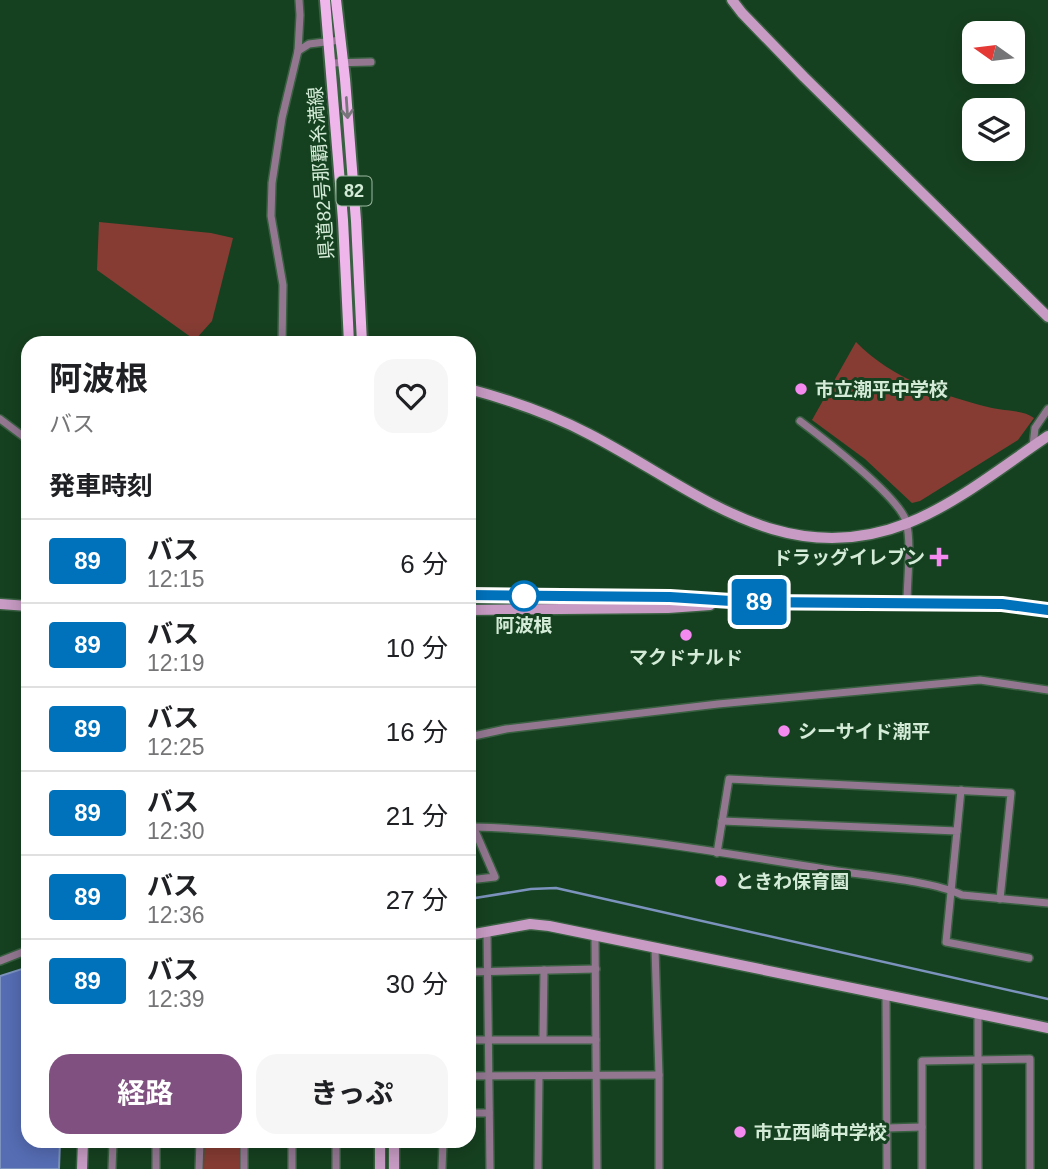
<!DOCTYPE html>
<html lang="ja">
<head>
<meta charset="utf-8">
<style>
	:root { --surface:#fff; --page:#f6f6f6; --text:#202124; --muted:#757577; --line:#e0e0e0; --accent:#7f5080 }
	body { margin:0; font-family:Arial,"Noto Sans JP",sans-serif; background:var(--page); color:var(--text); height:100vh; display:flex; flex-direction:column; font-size:26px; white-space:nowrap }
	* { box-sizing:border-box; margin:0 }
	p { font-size:23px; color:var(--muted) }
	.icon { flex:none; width:38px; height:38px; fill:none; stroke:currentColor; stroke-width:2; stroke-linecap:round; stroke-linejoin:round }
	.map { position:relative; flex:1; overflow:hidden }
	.sheet { position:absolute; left:21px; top:336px; width:455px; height:812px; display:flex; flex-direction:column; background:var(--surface); border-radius:21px; box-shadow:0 4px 18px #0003 }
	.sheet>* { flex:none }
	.badge { padding:0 14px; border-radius:5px; font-size:24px; line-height:46px }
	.needle { width:46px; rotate:284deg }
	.fabs { position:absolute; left:962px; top:21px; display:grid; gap:14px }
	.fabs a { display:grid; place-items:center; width:63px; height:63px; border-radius:14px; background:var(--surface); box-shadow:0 4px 18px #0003; font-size:35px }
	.map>.badge { position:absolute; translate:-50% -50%; box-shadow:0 0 0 4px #fff }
	h2 { padding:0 28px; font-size:26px; line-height:63px }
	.round { display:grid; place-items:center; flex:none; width:74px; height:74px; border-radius:21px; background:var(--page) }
	.summary { display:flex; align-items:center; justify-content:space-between; height:119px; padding:0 28px }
	h1 { font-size:33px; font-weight:700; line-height:52px }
	.button { display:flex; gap:14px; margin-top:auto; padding:14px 28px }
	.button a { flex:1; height:80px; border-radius:21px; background:var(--accent); color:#fff; font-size:28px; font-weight:700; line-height:80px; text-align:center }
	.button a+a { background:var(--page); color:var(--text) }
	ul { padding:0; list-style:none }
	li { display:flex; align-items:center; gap:21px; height:84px; padding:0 28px; border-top:2px solid var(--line) }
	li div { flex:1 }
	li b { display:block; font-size:26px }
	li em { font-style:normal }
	li .badge { min-width:77px; font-weight:700; text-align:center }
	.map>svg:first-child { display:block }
	.green { fill:#863c33 }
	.water { fill:#566db4; stroke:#7c93be; stroke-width:2 }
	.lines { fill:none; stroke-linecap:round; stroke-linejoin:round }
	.stream { stroke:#7c93be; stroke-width:2.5 }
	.street-casing { stroke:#386041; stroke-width:10 }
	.secondary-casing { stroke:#386041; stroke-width:13 }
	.primary-casing { stroke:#386041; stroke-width:14 }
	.street { stroke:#937791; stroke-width:7 }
	.secondary { stroke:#c79bc4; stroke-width:10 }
	.primary { stroke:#efb6eb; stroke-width:10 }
	.oneway { stroke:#78767b }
	.line-casing { stroke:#fff; stroke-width:16 }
	.line { stroke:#0072bc; stroke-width:10 }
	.poi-dot { fill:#f489f0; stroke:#164120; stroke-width:2.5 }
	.stop-dot { fill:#fff; stroke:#0072bc; stroke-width:3.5 }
	.labels { text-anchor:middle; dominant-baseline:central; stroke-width:6; stroke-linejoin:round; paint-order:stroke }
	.shield { fill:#164120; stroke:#9bb9a0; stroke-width:2 }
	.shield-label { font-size:18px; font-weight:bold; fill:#d4ecd7 }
	.street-label { font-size:19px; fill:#d4ecd7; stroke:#164120 }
	.poi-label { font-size:19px; font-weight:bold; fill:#d4ecd7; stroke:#164120; text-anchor:start }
	.stop-label { font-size:19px; font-weight:bold; fill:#d4ecd7; stroke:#164120 }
</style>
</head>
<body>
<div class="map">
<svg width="1048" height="1169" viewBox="0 0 1048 1169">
	<rect width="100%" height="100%" fill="#164120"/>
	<g class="green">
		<path d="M99,222l112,11 22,5 -21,83 -17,19 -98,-70z"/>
		<path d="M856,342c36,37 87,54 136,66 12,3 32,2 42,10l-16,22 -98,61 -8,2 -47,-44 -53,-39z"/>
		<path d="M203,1141h38l-1,28h-37z"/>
	</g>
	<path class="water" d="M28,967v174h32l-1,28h-59v-193z"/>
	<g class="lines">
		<path class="stream" d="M469,899l62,-10 25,-1 492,111"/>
		<g class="street-casing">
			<g id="street">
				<path d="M298,51l11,-7 32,-4"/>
				<path d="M331,63l40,-1"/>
				<path d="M282,343l1,-58 -12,-69 1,-33 10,-65 16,-67 2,-36 -1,-15"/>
				<path d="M0,419l28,21"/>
				<path d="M800,421c24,18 98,75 106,100 6,23 1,58 1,82"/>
				<path d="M1033,446l2,-18 13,-19"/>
				<path d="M469,737l37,-8 212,-25 262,-24 68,10"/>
				<path d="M469,817l26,60 -26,3"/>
				<path d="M722,821l235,10 -11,111 83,16"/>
				<path d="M473,827c120,3 246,25 364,44 34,5 96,10 125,24l86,8"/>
				<path d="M957,831l4,-41"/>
				<path d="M717,853l12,-74 282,14 -11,106"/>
				<path d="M487,933l3,236"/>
				<path d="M595,936l2,233"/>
				<path d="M655,949l4,126v94"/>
				<path d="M0,961l28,-11"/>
				<path d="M469,972l127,-3"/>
				<path d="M886,997l1,172"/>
				<path d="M978,1014v155"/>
				<path d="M543,1039l1,-69"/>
				<path d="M469,1040h127"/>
				<path d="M469,1076l190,-1"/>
				<path d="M469,1113h20"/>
				<path d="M887,1128l35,-1"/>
				<path d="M336,1141v28"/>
				<path d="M112,1169l1,-28"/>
				<path d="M156,1169v-28"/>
				<path d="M199,1169l1,-28"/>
				<path d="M244,1169v-28"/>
				<path d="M292,1169v-28"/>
				<path d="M442,1169l1,-28"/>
				<path d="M538,1169l1,-93"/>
				<path d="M922,1169v-108l108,-2v110"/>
			</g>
		</g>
		<g class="secondary-casing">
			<g id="secondary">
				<path d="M732,0l10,13 62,64 244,240"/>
				<path d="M469,389c41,11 82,25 120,45 105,54 193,139 319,89 50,-20 95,-57 140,-87"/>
				<path d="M469,595l201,2 75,5 257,3 46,5"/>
				<path d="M0,604l28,2"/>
				<path d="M469,610l199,-2 42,-3"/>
				<path d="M469,935l61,-11 19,2 499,102"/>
				<path d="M380,1141v28"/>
				<path d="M394,1141v28"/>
				<path d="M82,1169l1,-28"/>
			</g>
		</g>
		<g class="primary-casing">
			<g id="primary">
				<path d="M325,0l18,220 6,123"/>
				<path d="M336,0l9,79 11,142 6,122"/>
			</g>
		</g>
		<use href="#street" class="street"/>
		<use href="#secondary" class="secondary"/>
		<use href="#primary" class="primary"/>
	</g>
	<defs><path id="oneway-shaft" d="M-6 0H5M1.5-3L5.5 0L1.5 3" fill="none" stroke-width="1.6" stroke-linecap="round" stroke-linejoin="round" transform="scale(1.75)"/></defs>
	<use class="oneway" href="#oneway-shaft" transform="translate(347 108) rotate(86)"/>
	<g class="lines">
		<g class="line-casing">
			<path id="line" d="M469,595l201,2 76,5 256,2 46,6"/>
		</g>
		<use href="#line" class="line"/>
	</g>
	<g class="poi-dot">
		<circle cx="801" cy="389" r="7"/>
		<path d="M935.5 546.5h7v7h7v7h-7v7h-7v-7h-7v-7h7z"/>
		<circle cx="686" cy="635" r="7"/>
		<circle cx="784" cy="731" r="7"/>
		<circle cx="721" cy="881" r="7"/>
		<circle cx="740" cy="1132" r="7"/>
	</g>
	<circle class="stop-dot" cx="524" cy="596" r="14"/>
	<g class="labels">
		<rect class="shield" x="336.5" y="176.5" width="35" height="29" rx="5"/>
		<g class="shield-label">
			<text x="354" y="191">82</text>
		</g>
		<g class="street-label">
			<text transform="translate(321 173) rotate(-94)">県道82号那覇糸満線</text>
		</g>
		<g class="poi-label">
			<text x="815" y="389">市立潮平中学校</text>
			<text x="925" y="557" text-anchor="end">ドラッグイレブン</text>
			<text x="686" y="657" text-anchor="middle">マクドナルド</text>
			<text x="798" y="731">シーサイド潮平</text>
			<text x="735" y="881">ときわ保育園</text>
			<text x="754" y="1132">市立西崎中学校</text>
		</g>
		<g class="stop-label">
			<text x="524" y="625">阿波根</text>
		</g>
	</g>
</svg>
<div class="fabs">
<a><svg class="needle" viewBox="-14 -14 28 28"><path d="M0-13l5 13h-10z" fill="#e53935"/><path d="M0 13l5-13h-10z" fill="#757577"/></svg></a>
<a><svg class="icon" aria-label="layers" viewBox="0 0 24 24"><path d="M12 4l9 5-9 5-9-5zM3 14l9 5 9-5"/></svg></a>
</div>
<b class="badge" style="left:759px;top:602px;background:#0072bc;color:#fff">89</b>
<section class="sheet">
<div class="summary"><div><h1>阿波根</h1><p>バス</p></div><a class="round"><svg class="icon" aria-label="heart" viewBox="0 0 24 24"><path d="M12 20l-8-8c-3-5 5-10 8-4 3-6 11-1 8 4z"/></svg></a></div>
<h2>発車時刻</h2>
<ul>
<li><span class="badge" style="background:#0072bc;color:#fff">89</span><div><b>バス</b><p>12:15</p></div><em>6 分</em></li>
<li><span class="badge" style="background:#0072bc;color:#fff">89</span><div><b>バス</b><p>12:19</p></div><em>10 分</em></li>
<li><span class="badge" style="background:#0072bc;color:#fff">89</span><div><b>バス</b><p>12:25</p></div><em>16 分</em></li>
<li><span class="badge" style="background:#0072bc;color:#fff">89</span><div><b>バス</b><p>12:30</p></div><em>21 分</em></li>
<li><span class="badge" style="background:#0072bc;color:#fff">89</span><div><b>バス</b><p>12:36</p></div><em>27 分</em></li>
<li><span class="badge" style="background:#0072bc;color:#fff">89</span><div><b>バス</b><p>12:39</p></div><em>30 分</em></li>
</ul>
<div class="button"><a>経路</a><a>きっぷ</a></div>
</section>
</div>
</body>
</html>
